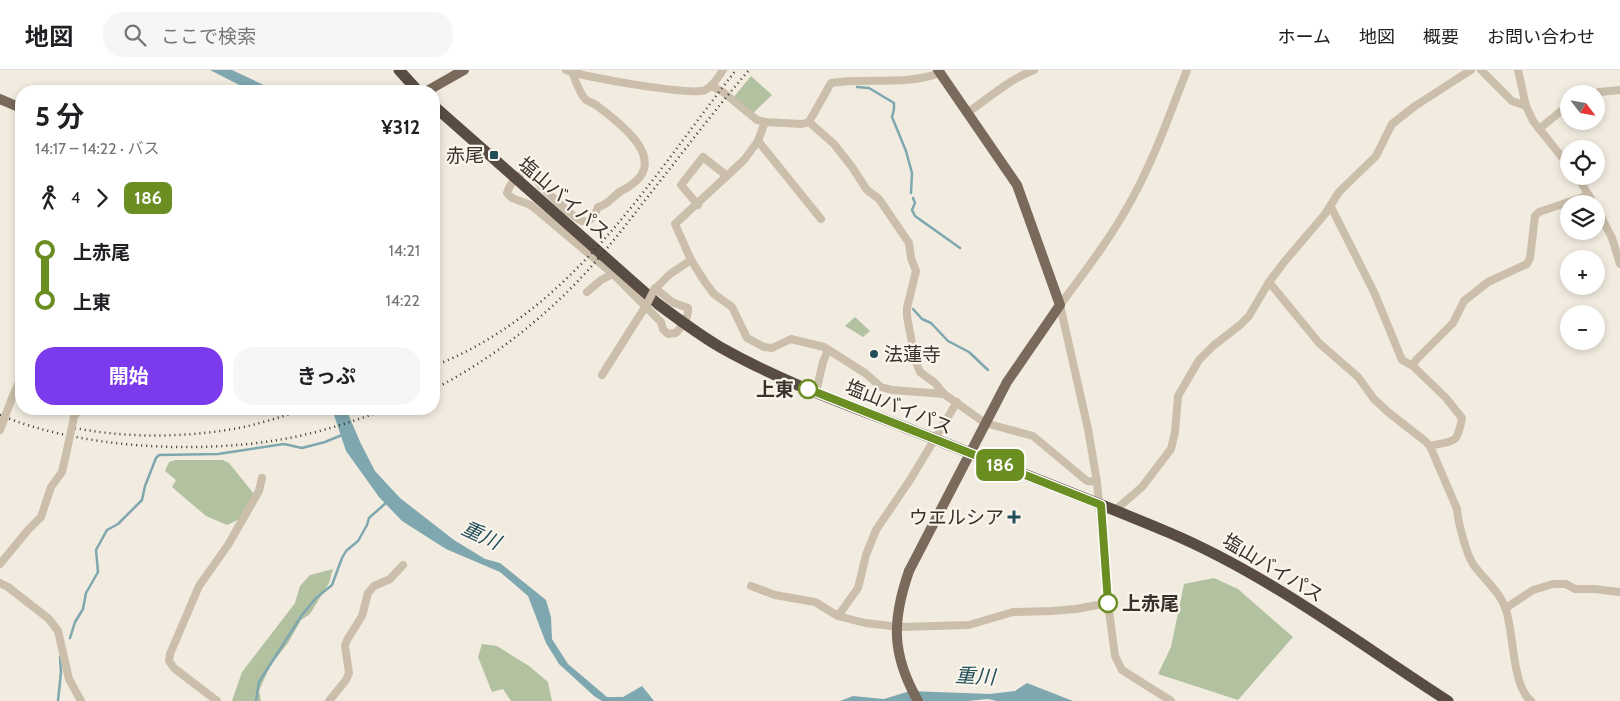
<!DOCTYPE html>
<html lang="ja">
<head>
<meta charset="utf-8">
<style>
	:root { --surface:#fff; --page:#f6f6f6; --text:#202124; --muted:#757577; --line:#e0e0e0; --accent:#7c3aed }
	body { margin:0; font-family:Cabin,"Noto Sans JP",sans-serif; background:var(--page); color:var(--text); height:100vh; display:flex; flex-direction:column; font-size:19px; white-space:nowrap }
	* { box-sizing:border-box; margin:0 }
	p { font-size:16px; color:var(--muted) }
	.icon { flex:none; width:28px; height:28px; fill:none; stroke:currentColor; stroke-width:2; stroke-linecap:round; stroke-linejoin:round }
	.map { position:relative; flex:1; overflow:hidden }
	.sheet { position:absolute; left:15px; top:15px; width:425px; height:330px; display:flex; flex-direction:column; background:var(--surface); border-radius:20px; box-shadow:0 2px 8px #0003 }
	.sheet>* { flex:none }
	.badge { padding:0 10px; border-radius:8px; font-size:18px; line-height:32px }
	.needle { width:32px; rotate:121deg }
	.controls { position:absolute; left:1560px; top:15px; display:grid; gap:10px }
	.controls a { display:grid; place-items:center; width:45px; height:45px; border-radius:50%; background:var(--surface); box-shadow:0 2px 8px #0003; font-size:25px }
	.map>.badge { position:absolute; translate:-50% -50%; box-shadow:0 0 0 2px #fff }
	.legs { display:flex; align-items:center; gap:8px; height:55px; padding:0 20px; font-size:16px }
	.legs p { margin-inline-start:auto }
	.overview { display:flex; align-items:center; justify-content:space-between; height:85px; padding:0 20px }
	h1 { font-size:28px; font-weight:700; line-height:38px }
	.button { display:flex; gap:10px; margin-top:auto; padding:10px 20px }
	.button a { flex:1; height:58px; border-radius:20px; background:var(--accent); color:#fff; font-size:20px; font-weight:700; line-height:58px; text-align:center }
	.button a+a { background:var(--page); color:var(--text) }
	ul { padding:0 20px; list-style:none }
	li { display:flex; align-items:center; gap:18px; height:50px; font-size:19px }
	li i { display:grid; place-items:center; width:8px; height:100%; margin:0 6px; background:currentColor }
	li i::after { content:''; width:12px; height:12px; margin:-6px; border:4px solid; border-radius:50%; background:var(--surface) }
	li p { margin-inline-start:auto }
	li:first-child i { background:linear-gradient(#0000 50%,currentColor 0) }
	li:last-child i { background:linear-gradient(currentColor 50%,#0000 0) }
	header { display:flex; align-items:center; gap:30px; box-sizing:border-box; height:70px; padding:0 25px; background:var(--surface); border-bottom:1px solid var(--line) }
	header strong { font-size:24px }
	nav { display:flex; gap:28px; margin-inline-start:auto; font-size:18px }
	.search { width:350px; height:45px; background:var(--page); display:flex; align-items:center; gap:12px; box-sizing:border-box; padding:0 18px; border-radius:20px; color:var(--muted); font-size:19px }
	.map>svg:first-child { display:block }
	.green { fill:#b2c1a0 }
	.water { fill:#7fa7af }
	.lines { fill:none; stroke-linecap:round; stroke-linejoin:round }
	.stream { stroke:#7fa7af; stroke-width:2.5 }
	.minor { stroke:#cbbeab; stroke-width:8 }
	.major { stroke:#7a6a5c; stroke-width:10 }
	.highway { stroke:#594c42; stroke-width:11 }
	.rail { stroke:#39312a; stroke-width:2.5; stroke-dasharray:1 4; stroke-linecap:butt }
	.minor-bridge { stroke:#cbbeab; stroke-width:8 }
	.major-bridge { stroke:#7a6a5c; stroke-width:10 }
	.line-1-casing { stroke:#fff; stroke-width:11 }
	.line-1 { stroke:#6b8e23; stroke-width:8 }
	.poi-dot { fill:#214e59; stroke:#faf5ec; stroke-width:2 }
	.stop-1-dot { fill:#fff; stroke:#6b8e23; stroke-width:2.5 }
	.labels { text-anchor:middle; dominant-baseline:central; stroke-width:4.5; stroke-linejoin:round; paint-order:stroke }
	.poi-label { font-size:19px; fill:#39312a; stroke:#faf5ec; text-anchor:end }
	.street-label { font-size:19px; fill:#39312a; stroke:#faf5ec }
	.stop-label { font-size:19px; font-weight:bold; fill:#39312a; stroke:#faf5ec; text-anchor:end }
	.water-label { font-size:20px; font-style:italic; fill:#214e59; stroke:#faf5ec }
</style>
</head>
<body>
<header>
<strong>地図</strong>
<div class="search"><svg class="icon" aria-label="search" viewBox="0 0 24 24"><circle cx="10" cy="10" r="6"/><path d="M15 15l6 6"/></svg>ここで検索</div>
<nav><a>ホーム</a><a>地図</a><a>概要</a><a>お問い合わせ</a></nav>
</header>
<div class="map">
<svg width="1620" height="631" viewBox="0 0 1620 631">
	<rect width="100%" height="100%" fill="#f2ece0"/>
	<g class="green">
		<path d="M751,6l21,19 -19,18 -20,-15z"/>
		<path d="M855,247l15,14 -7,6 -18,-11z"/>
		<path d="M175,390h48l6,3 25,31 -14,25 -13,6 -21,-9 -34,-29 4,-7 -11,-9 4,-9z"/>
		<path d="M333,499l-4,14 -19,31 -9,6 -13,23 -18,23 -11,25 2,10h-29l10,-29 53,-69 5,-17 10,-11z"/>
		<path d="M1214,508l24,11 55,48 -55,63 -80,-26 13,-27 13,-63z"/>
		<path d="M482,574l15,2 32,20 19,16 4,19h-41l-8,-12 -11,3 -14,-35z"/>
	</g>
	<g class="water">
		<path d="M210,0h22l38,18v3h-19z"/>
		<path d="M332,339h16l1,7 12,28 14,27 25,27 54,42 31,19 15,4 46,37 5,17 1,22 16,25 39,33h16l19,-11 12,15h-52l-8,-5 -35,-32 -13,-21 -18,-47 -28,-24 -54,-23 -44,-28 -23,-24 -33,-46z"/>
		<path d="M1027,613l46,18h-76l-9,-2 -21,2h-127l13,-5 31,3 26,-8 80,3 25,-3z"/>
	</g>
	<g class="lines">
		<g class="stream">
			<path d="M857,17l12,1 25,15v6l-2,8 14,34 6,22 -1,20"/>
			<path d="M913,128l2,5 -3,7 3,6 45,32"/>
			<path d="M913,239l9,10 9,4 17,18 21,11 19,18"/>
			<path d="M70,568l5,-16 8,-13 3,-16 12,-21 -2,-22 11,-20 11,-6 24,-24 3,-14 11,-28 3,-3 59,-1 66,-10 18,4 23,-6 17,-7"/>
			<path d="M58,631l3,-29 -1,-15"/>
			<path d="M256,631l3,-19 43,-67 14,-17 16,-13 10,-27 4,-7 12,-10 9,-16 2,-7 18,-16"/>
		</g>
		<g class="minor">
			<path d="M566,0c18,7 125,26 139,20 8,-3 13,-13 18,-20"/>
			<path d="M1481,0l31,31 14,5"/>
			<path d="M1518,0l8,36 7,15 36,45"/>
			<path d="M572,2c4,9 7,21 14,28 3,2 7,3 10,5 27,20 78,59 27,85 -9,4 -14,15 -25,17 -2,6 -7,16 -16,14 -6,-1 -36,-30 -42,-36 -4,-5 -6,-11 -12,-15 -10,4 -18,13 -21,23 5,8 17,8 25,13l81,68"/>
			<path d="M711,16l12,6 34,28 8,2 37,2 7,-2 22,-39c36,-6 73,3 109,-10"/>
			<path d="M1595,24l4,-2 21,-2"/>
			<path d="M967,43c22,-15 41,-33 67,-43"/>
			<path d="M765,52l-7,19 -14,19 -69,64 16,36 14,22 9,12 18,13 15,31 17,9 8,1 19,-9 33,8 41,26 16,14 11,3 52,4 41,29 48,13 54,45 10,1"/>
			<path d="M809,52l25,22 18,23 15,23 12,9 30,44 2,15 5,13 -9,37v8l8,44 5,12 15,11 9,11"/>
			<path d="M1539,59l22,-18 8,-4"/>
			<path d="M758,71l63,78"/>
			<path d="M1577,106l17,28"/>
			<path d="M698,135l-17,-20 22,-28 24,19"/>
			<path d="M1331,137l43,85 28,68 11,6 33,32 16,20c-5,27 -7,22 -32,28"/>
			<path d="M1596,137l16,31 8,26"/>
			<path d="M1269,212l50,61 39,34 16,22 14,13 37,29 5,5 27,63c1,13 9,44 16,55 11,16 27,27 33,46 8,24 6,76 25,91"/>
			<path d="M654,220l16,-16 21,-14"/>
			<path d="M587,222l14,-12 12,-6 48,48 2,7 5,5 8,-1c6,-7 13,-15 12,-25l-16,-6 -17,-14"/>
			<path d="M1413,296l3,-6 37,-37 11,-22 24,-19 39,-18 3,-6 5,-42 4,-4 50,-17"/>
			<path d="M602,305l45,-71"/>
			<path d="M816,322l7,-30 5,-12"/>
			<path d="M12,328l9,-20"/>
			<path d="M167,339h24"/>
			<path d="M74,347l5,-8"/>
			<path d="M1114,441l28,-24 29,-38 4,-17 3,-36 21,-36 14,-14 27,-21 9,-9 20,-34 16,-21 40,-47 14,-22 37,-36 16,-32 23,-18 56,-36"/>
			<path d="M0,494l28,-34 13,-13 10,-30 11,-15 5,-22"/>
			<path d="M0,513l8,4 41,32 9,12 11,48 12,22"/>
			<path d="M751,516l24,9 40,7 23,14 27,7 35,4 69,-2 44,-13 38,-1 25,-2 32,-6"/>
			<path d="M1506,538l27,-18 20,-6h13l9,5h19l26,3"/>
			<path d="M838,546l20,-28 8,-33 10,-25 34,-50 47,-78"/>
			<path d="M217,631l-43,-33 -5,-7 1,-7 29,-68 29,-41 31,-54 3,-13"/>
			<path d="M329,631l17,-21 3,-7 -4,-27 2,-6 15,-24 6,-23 6,-7 16,-7 13,-14"/>
			<path d="M1171,631l-49,-31 -7,-14 -7,-53 -11,-121 -9,-53 -28,-124c26,-35 53,-70 73,-108 22,-40 37,-84 54,-127"/>
		</g>
		<g class="major">
			<path d="M427,21l37,-21"/>
			<path d="M0,29l21,9"/>
			<path d="M909,501l98,-189 53,-77 -43,-120 -79,-115"/>
		</g>
		<g class="highway">
			<path d="M399,0l19,21"/>
			<path d="M434,36l224,198c20,15 40,30 62,43 58,33 122,56 184,80 88,35 178,69 266,106 99,42 188,110 278,168"/>
		</g>
		<g class="rail">
			<path d="M434,296c139,-55 214,-184 302,-296"/>
			<path d="M434,319c41,-21 81,-49 115,-80 35,-31 65,-68 93,-105 36,-45 70,-91 107,-134"/>
			<path d="M0,345c79,33 194,39 278,25 37,-6 74,-18 109,-31"/>
			<path d="M70,357c52,11 110,11 163,2 25,-4 49,-13 73,-20"/>
		</g>
		<g class="minor-bridge">
			<path d="M647,234l7,-14"/>
			<path d="M0,360l12,-32"/>
			<path d="M67,380l7,-33"/>
		</g>
		<path class="major-bridge" d="M909,501c-17,49 -18,83 9,130"/>
	</g>
	<g class="lines">
		<g class="line-1-casing">
			<path id="line-1" d="M808,319l293,116 7,98"/>
		</g>
		<use href="#line-1" class="line-1"/>
	</g>
	<g class="poi-dot">
		<rect x="489" y="80" width="10" height="10" rx="2.5"/>
		<circle cx="874" cy="284" r="5"/>
		<path d="M1011.5 439.5h5v5h5v5h-5v5h-5v-5h-5v-5h5z"/>
	</g>
	<g class="stop-1-dot">
		<circle cx="808" cy="319" r="9"/>
		<circle cx="1108" cy="533" r="9"/>
	</g>
	<g class="labels">
		<g class="poi-label">
			<text x="484" y="85">赤尾</text>
			<text x="884" y="284" text-anchor="start">法蓮寺</text>
			<text x="1004" y="447">ウエルシア</text>
		</g>
		<g class="street-label">
			<text transform="translate(564 128) rotate(41)">塩山バイパス</text>
			<text transform="translate(899 337) rotate(22)">塩山バイパス</text>
			<text transform="translate(1273 498) rotate(31)">塩山バイパス</text>
		</g>
		<g class="stop-label">
			<text x="794" y="319">上東</text>
			<text x="1122" y="533" text-anchor="start">上赤尾</text>
		</g>
		<g class="water-label">
			<text transform="translate(481 465) rotate(25)">重川</text>
			<text transform="translate(975 606) rotate(3)">重川</text>
		</g>
	</g>
</svg>
<div class="controls">
<a><svg class="needle" viewBox="-14 -14 28 28"><path d="M0-13l5 13h-10z" fill="#e53935"/><path d="M0 13l5-13h-10z" fill="#757577"/></svg></a>
<a><svg class="icon" aria-label="locate" viewBox="0 0 24 24"><circle cx="12" cy="12" r="6"/><path d="M12 2v4M12 18v4M2 12h4M18 12h4"/></svg></a>
<a><svg class="icon" aria-label="layers" viewBox="0 0 24 24"><path d="M12 4l9 5-9 5-9-5zM3 14l9 5 9-5"/></svg></a>
<a>+</a>
<a>−</a>
</div>
<b class="badge" style="left:1000px;top:395px;background:#6b8e23;color:#fff">186</b>
<section class="sheet">
<div class="overview"><div><h1>5 分</h1><p>14:17 – 14:22 · バス</p></div><b>¥312</b></div>
<div class="legs"><svg class="icon" aria-label="walk" viewBox="0 0 24 24"><circle cx="13" cy="4" r="2"/><path d="M13 8l-2 6 4 7M11 14l-3 7M7 12l3-4h3l4 4"/></svg>4<svg class="icon" aria-label="forward" viewBox="0 0 24 24"><path d="M9 5l7 7-7 7"/></svg><b class="badge" style="background:#6b8e23;color:#fff">186</b></div>
<ul>
<li><i style="color:#6b8e23"></i><b>上赤尾</b><p>14:21</p></li>
<li><i style="color:#6b8e23"></i><b>上東</b><p>14:22</p></li>
</ul>
<div class="button"><a>開始</a><a>きっぷ</a></div>
</section>
</div>
</body>
</html>
